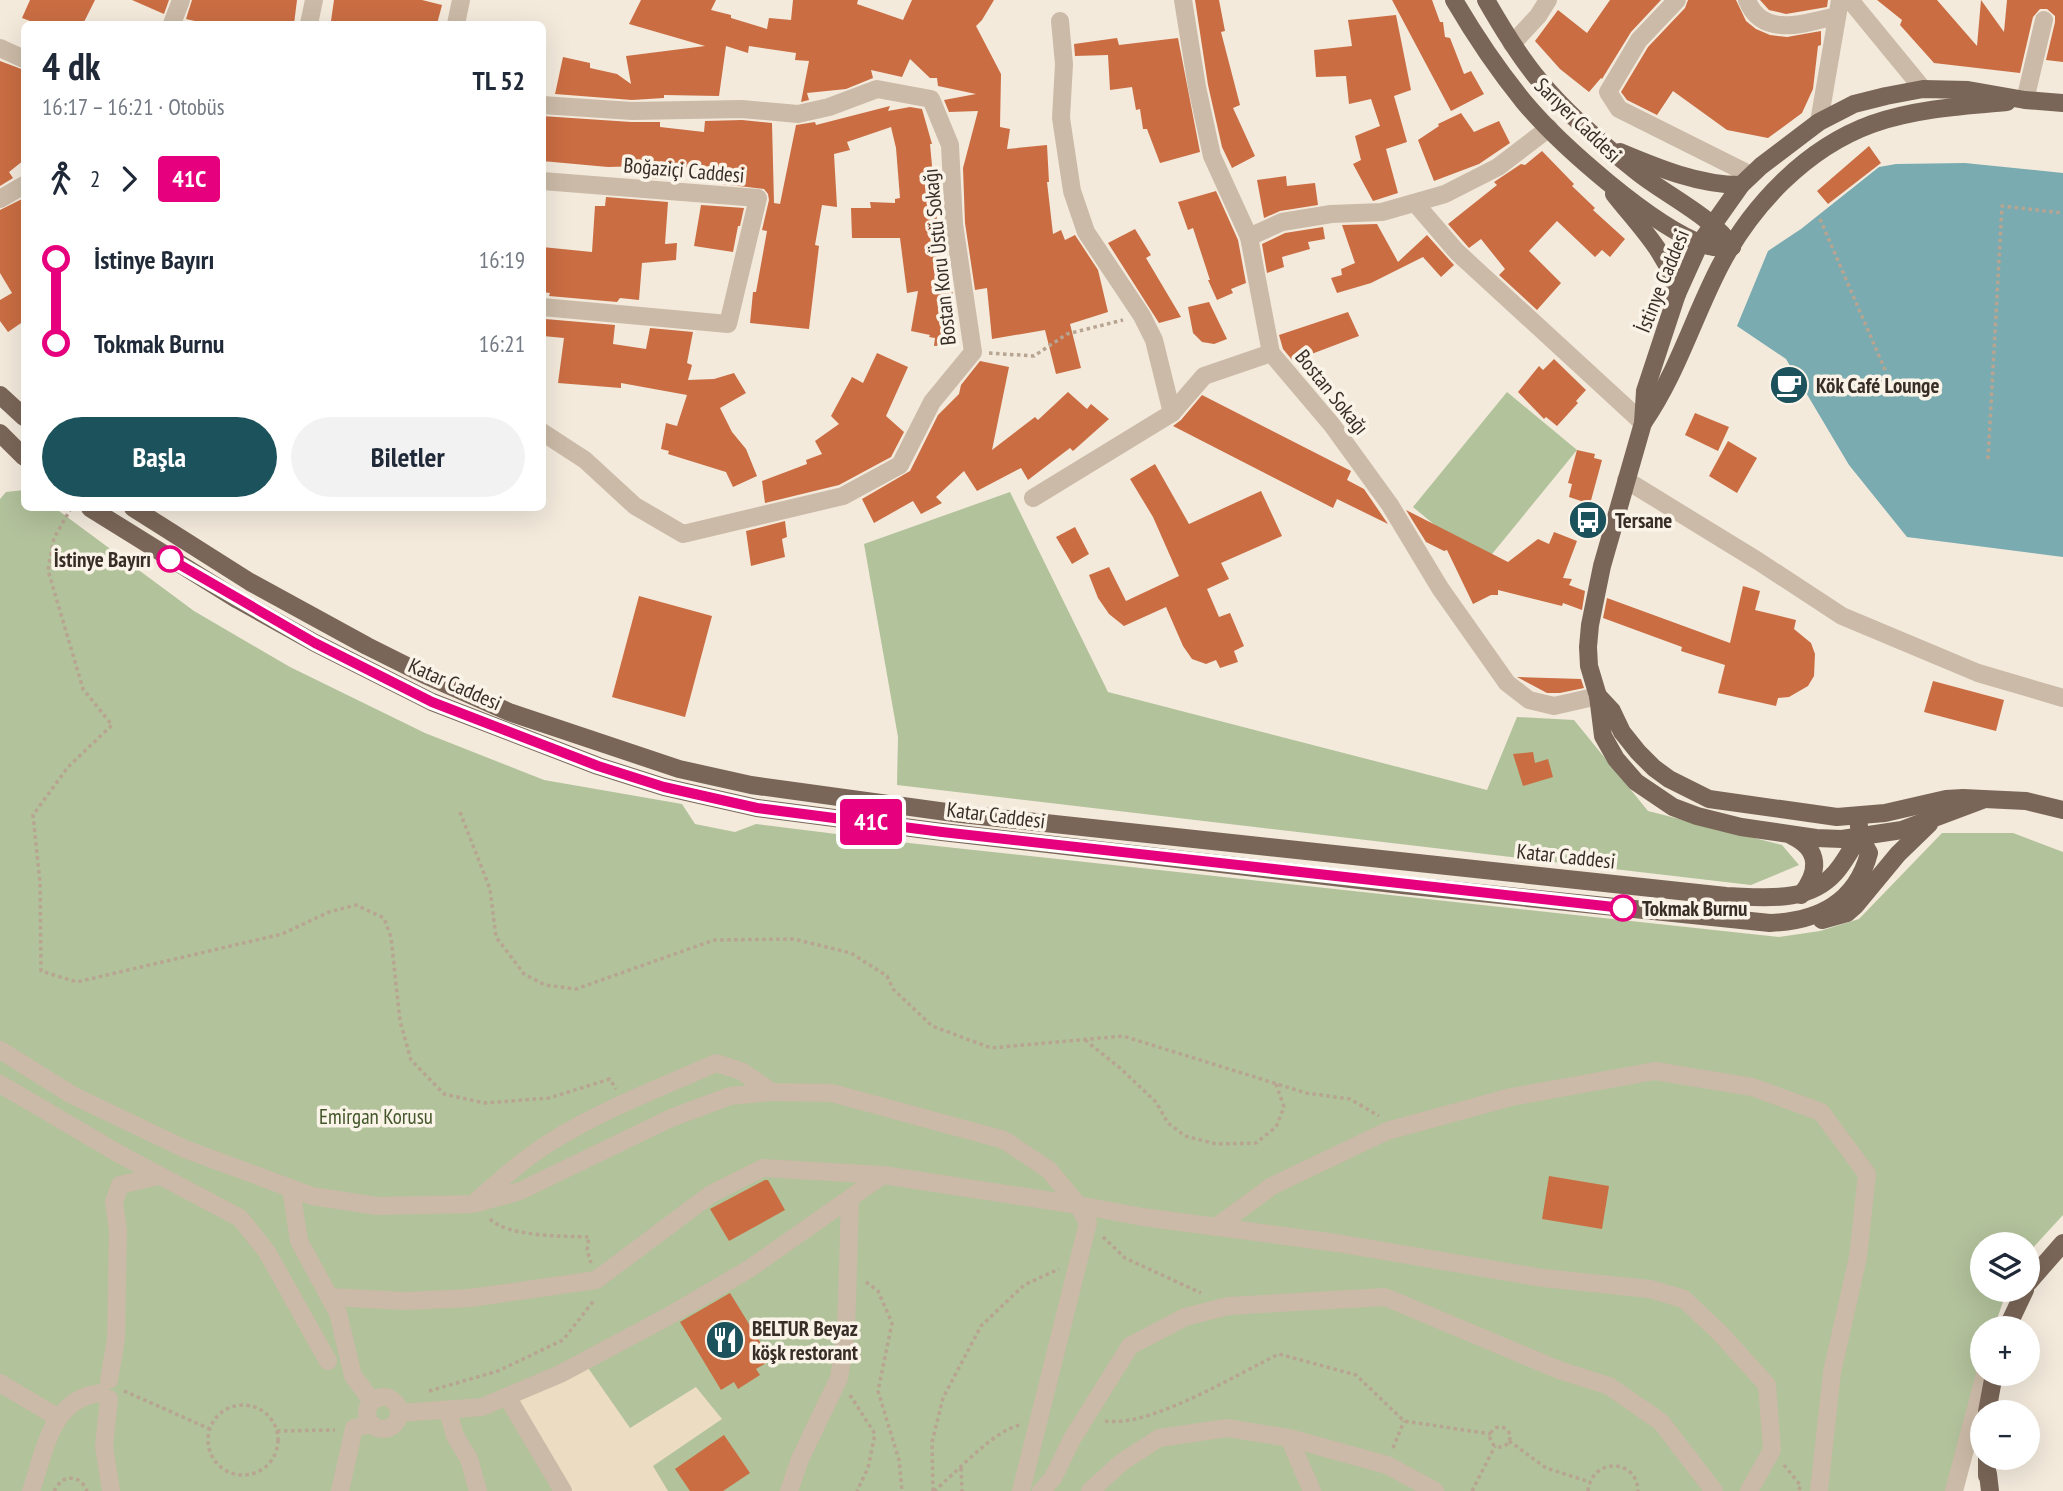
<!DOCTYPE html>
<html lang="tr">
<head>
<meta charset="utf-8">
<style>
	:root { --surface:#fff; --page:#f2f2f3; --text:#1f2937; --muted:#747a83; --accent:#1c525b }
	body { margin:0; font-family:"PT Sans Narrow",sans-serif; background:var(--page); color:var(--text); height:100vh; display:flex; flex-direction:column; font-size:26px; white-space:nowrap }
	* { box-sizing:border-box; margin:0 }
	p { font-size:23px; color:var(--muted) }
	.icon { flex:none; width:38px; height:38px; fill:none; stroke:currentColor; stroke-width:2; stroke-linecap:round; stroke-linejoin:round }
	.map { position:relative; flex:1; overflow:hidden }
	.drawer { position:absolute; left:21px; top:21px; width:525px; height:490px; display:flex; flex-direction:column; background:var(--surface); border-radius:10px; box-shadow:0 7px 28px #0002 }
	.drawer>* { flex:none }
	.badge { padding:0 14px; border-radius:5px; font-size:24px; line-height:46px }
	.buttons { position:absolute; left:1970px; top:1232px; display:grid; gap:14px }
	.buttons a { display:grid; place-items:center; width:70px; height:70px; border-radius:50%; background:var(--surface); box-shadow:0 7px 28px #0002; font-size:35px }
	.map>.badge { position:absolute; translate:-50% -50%; box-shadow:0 0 0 4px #fff }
	.legs { display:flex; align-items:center; gap:10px; height:77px; padding:0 21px; font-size:23px }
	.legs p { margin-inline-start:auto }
	.head { display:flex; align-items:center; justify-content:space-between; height:119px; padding:0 21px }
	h1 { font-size:38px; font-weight:700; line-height:52px }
	.cta { display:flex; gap:14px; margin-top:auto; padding:14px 21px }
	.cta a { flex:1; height:80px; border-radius:42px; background:var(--accent); color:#fff; font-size:28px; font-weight:700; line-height:80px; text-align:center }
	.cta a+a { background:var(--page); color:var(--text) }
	ul { padding:0 21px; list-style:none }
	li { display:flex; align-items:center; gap:24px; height:84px; font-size:26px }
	li i { display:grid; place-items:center; width:10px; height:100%; margin:0 9px; background:currentColor }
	li i::after { content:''; width:18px; height:18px; margin:-9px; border:5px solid; border-radius:50%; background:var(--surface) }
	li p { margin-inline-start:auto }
	li:first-child i { background:linear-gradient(#0000 50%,currentColor 0) }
	li:last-child i { background:linear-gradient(currentColor 50%,#0000 0) }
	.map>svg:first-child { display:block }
	.green { fill:#b2c29b }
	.plaza { fill:#ebdcc2 }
	.water { fill:#7aabb1 }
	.building { fill:#ca6d43 }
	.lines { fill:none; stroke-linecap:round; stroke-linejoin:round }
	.path { stroke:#b7a491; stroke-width:3.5; stroke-dasharray:3.5 3.5; stroke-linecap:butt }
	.minor { stroke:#cbbaa7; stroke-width:18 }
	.major { stroke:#7a6658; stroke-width:18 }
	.line-1-casing { stroke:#fff; stroke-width:16 }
	.line-1 { stroke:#e6007e; stroke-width:10 }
	.stop-1-dot { fill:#fff; stroke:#e6007e; stroke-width:3.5 }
	.labels { text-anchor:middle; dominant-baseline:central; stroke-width:7; stroke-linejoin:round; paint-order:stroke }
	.street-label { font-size:21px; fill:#382e28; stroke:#faf3e8 }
	.poi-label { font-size:21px; font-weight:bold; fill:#382e28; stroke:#faf3e8; text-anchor:start }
	.stop-label { font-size:21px; font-weight:bold; fill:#382e28; stroke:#faf3e8; text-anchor:end }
	.park-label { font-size:21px; fill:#43572b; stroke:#faf3e8 }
</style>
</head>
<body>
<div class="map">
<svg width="2063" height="1491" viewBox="0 0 2063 1491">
	<rect width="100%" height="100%" fill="#f3eadc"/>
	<g class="green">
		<path d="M1507,392l70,58 -94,115 -70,-58z"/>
		<path d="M24,490v18h31l139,103 96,56 135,66 119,47 138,24 13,20 40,8 21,-8 153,19 870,94 41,-6 39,-12 83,-86h71l50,19v363l-35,38v-9h-45v46h24l-13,38h-11v36l-25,127h-1958v-992l6,-7z"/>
		<path d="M1010,492l98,200 379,98 30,-73 57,3 74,91 134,34 17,20 -48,20 -854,-100 1,-48 -34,-193z"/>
	</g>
	<path class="plaza" d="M584,1362l46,66 66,-41 26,32 -69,47 15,25h-105l-55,-93z"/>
	<path class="water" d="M1965,163l98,10v384l-156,-20 -58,-72 -63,-106 -49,-33 31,-75 33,-22 78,-62 17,-3z"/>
	<g class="building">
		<path d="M30,0h65l-12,24h-45l-16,-6z"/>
		<path d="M132,0h37l-5,14z"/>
		<path d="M192,0h105l-3,24h-86l-22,-5z"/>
		<path d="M334,0h88l20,5 -5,19h-83l-23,-3z"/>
		<path d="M641,0h75l-5,10 20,5v3l36,11 2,-11 22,2 2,-20h65l-1,4 46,16 9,-20h82l-12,20 -6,6 25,48 -1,53 10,2 -3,20 40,-4 2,37h-2l6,52 8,-4 4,10 10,-5 23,35 10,42 -38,12 11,44 -25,6 -11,-44 -53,9 -5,-51 -12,2 -10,-67 -2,-55 15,-57 -29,1 -5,-12 32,-6 -38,-8 -1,-8h-7l-20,-19 -8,18 -31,-7 2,8 -27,11 -39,4 2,7 -8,2 8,-41 -14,-1 1,-7 -47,-7 -1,7 -22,-7 -7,50 -55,-1v3l-32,2 -77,-6 8,-37 27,6v5l27,6 14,10 -5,-28 79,-10 -76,-22z"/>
		<path d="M1195,0h24l6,31 -4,1 19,73 -7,3 22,48 -23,12 -10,-21 -14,-62z"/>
		<path d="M1392,0h40l8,22h3l2,15 5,1 14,36 7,-3 13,23 -33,17z"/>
		<path d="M1610,0h51l-30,32 -29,47 -1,-1 -12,14 -29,-23 -25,-28 23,-31 29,23z"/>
		<path d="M1688,0h48l10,21 10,8 14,6 17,2 34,-6v14l-3,1 -5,43 -11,24 -34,25 -41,-8 -54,-39 -16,24 -30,-15 -6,-8 27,-45 37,-39z"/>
		<path d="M1760,0h68l-1,7 -41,7 -17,-4z"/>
		<path d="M1877,0h60l40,46 4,-46 23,32 3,-32h56v62l-17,-2 9,-38v-6l-8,-7h-7l-7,8 -13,56 -86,-10 -34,-38 2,-5z"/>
		<path d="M1396,15l15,75 -17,6 13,46 -21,7 12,44 -25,8 -20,-37 8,-4 -6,-24 25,-10 -9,-27 -22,5 -3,-28 -30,1 -2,-27 38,-4 -4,-26z"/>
		<path d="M1117,38l2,7 59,-7 22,114 -40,11 -13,-34h-4l-3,-20 -4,1 -4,-23 -22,3 -2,-35 -33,1 -1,-12z"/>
		<path d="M0,61l24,9v90l-15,12 4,6 -13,8z"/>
		<path d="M890,106l-2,5 22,-4 12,2 10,35h-2l12,131h8l6,41 -4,28 -18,2 1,-8 -6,-1 1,-2 -19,-4 7,-40 -11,2 -7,-55h-48l-1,-30h20l-1,-6 25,1v-4l5,-1 -4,-50 -5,-21 -44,15 3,8 -16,4 3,53 -15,-2 -7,40 4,1 -10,83 -59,-6 3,-31h3l11,-61 -5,-1 7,-30 -1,-6 -4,-5 -59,-7 1,-12 -46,-5v14l-14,-1 -2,-12 -36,1 -66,-6v-45l89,6h29v5l44,5 1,-11 37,-1 30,3 2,80 6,1 16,-79 19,-3 1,3z"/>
		<path d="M1461,113l13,19 25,-11 11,22 -31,21 -45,17 -16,-41 21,-14 -1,-2z"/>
		<path d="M1869,146l12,17 -53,41 -11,-13z"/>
		<path d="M1542,151l32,33 -2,2 23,22 -2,2 32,29 -15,18 -8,-7 -7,7 -38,-36 -28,30 32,32 -24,27 -38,-35 6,-6 -24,-30 -12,9 -21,-24 49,-39 -3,-3 27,-18 4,1z"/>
		<path d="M1286,176l1,10 28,-3 3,22 -38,6 -16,7 -7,-38z"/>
		<path d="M1216,191l22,49 8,43 -15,6 2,4 -16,7 -9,-20h2l-17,-52 -5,2 -10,-28z"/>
		<path d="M606,197l62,5 -3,42 12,-1 -1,17 -34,3 -3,37 -19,-2 -3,4 -68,-6 1,-3 -8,-1v-45l50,5 3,-46h10z"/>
		<path d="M24,198v123l-16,11 -8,-11v-21l12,-7 -12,-20v-63z"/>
		<path d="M701,205l43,3 -4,18h-2l-5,26 -39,-6z"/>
		<path d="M1377,224l21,38 29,-27 27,30 -13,12 -18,-20 -52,26 -34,10 -6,-15 11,-3 -1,-6 14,-6 -13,-38z"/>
		<path d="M1323,227l2,12 -17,3 2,7 -28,8 2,10 -17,6 -5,-29 23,-11z"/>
		<path d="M1135,229l16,26 -5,3 35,59 -22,6 -51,-80z"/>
		<path d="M1209,302l18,37 -13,5 -12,-2 -9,-9 -5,-26z"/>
		<path d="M1348,312l11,24 -66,25 -10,-12 -4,-14z"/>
		<path d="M545,319l70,6 -2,19 33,5 4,-21 43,4 -6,31 5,2 -4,15 26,-1 20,-6 12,20 -26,15 12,24 14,17 11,27 -24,11 -7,-15 -58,-18 1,-3 -8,-2 5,-26 11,3 10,-31 -66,-12v5l-63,-5 6,-45 -21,-2z"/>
		<path d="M877,353l31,14 -22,49 18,16 -13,25 -52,28 -74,18 -3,-22 45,-17 -1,-4 16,-6 -7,-13 24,-17 -8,-8 21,-39 11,6z"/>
		<path d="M1554,359l32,31 -10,11 2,2 -21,23 -11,-9 -2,2 -26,-27 21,-26 4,4z"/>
		<path d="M980,361l29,6 -17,83 43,-33 3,3 30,-28 19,17 4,-5 18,15 -36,32 -3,-3 -42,32 -7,-12 -44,23 -13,-20 -28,26 6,6 -21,11 -8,-13 -39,22 -12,-24 48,-28 28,-56 21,-21 2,-9z"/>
		<path d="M1202,395l149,76 -4,9 17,9 24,35 -51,-25 -4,9 -160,-82 8,-6z"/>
		<path d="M1695,413l34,14 -11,24 -33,-16z"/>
		<path d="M1728,441l29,17 -20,35 -28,-17z"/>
		<path d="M1577,450l18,4 -1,4 8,2 -12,44 -21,-7 3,-13 -4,-1z"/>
		<path d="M1155,464l34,60 72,-33 21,45 -61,27 8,16 -22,10 12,28 11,-4 14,33 -10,5 4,11 -18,6 -4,-8 -10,4 -14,-5 -9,-13 -17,-39 -42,19 -15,-12 -11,-16 -9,-23 20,-8 17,34 53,-25 -26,-59 -23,-38z"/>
		<path d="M1406,510l102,52 30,-23 11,5 5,-12 23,9 -14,37 9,1 -3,6 16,6 -3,19 -19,-7 -1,3 -64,-16v5h-7l-18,9 -26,-54 -3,1 -18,-9z"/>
		<path d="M785,521l2,16 -5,2 3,18 -34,9 -5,-35z"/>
		<path d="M1075,527l14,27 -17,10 -16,-27z"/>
		<path d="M1743,586l17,5 -5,19 41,10 -2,9 17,14 4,11 -1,22 -6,10 -19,11 -11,1 -2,8 -58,-13 7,-28 -44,-14 1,-4 -79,-29 4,-20 123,45z"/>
		<path d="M639,596l73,20 -27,101 -73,-20z"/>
		<path d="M1517,677l64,2 3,9 -24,5h-13z"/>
		<path d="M1933,681l71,19 -8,31 -72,-19z"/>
		<path d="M1533,752l2,11 13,-4 5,18 -30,9 -10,-32z"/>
		<path d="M1549,1176l60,10 -7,43 -60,-10z"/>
		<path d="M765,1180h3l17,30 -56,31 -19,-32z"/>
		<path d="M730,1293l41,67 -15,9 4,6 -22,14 -4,-7 -13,8 -41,-68z"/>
		<path d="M724,1435l26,38 -27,18h-33l-15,-22z"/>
	</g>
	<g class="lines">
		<g class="path">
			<path d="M1820,219l66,153"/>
			<path d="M989,353l45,3 33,-22 56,-14"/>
			<path d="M1988,459l14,-253 61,7"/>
			<path d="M71,508l-17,30 -6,32 35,119 29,36 -44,42 -35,48 7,68 1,88 36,11 205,-48 47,-22 27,-7 28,13 7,19 9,84 11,39 33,34 41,9 64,-5 61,-19 6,10"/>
			<path d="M460,812l30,77 6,48 28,37 21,11 31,4 138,-49 80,-1 57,14 36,23 6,13 39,37 59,22 132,-12 183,57 44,6 29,17"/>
			<path d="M1085,1040l35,28 36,34 12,21 17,13 31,8 40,-1 20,-16 8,-20 -8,-23"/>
			<path d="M490,1219c18,18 73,17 99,18l-2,13 4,13"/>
			<path d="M1103,1237l22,21 76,35"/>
			<path d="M866,1282l12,9 14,32 -14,68 21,69 3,31"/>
			<path d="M124,1391l86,38"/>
			<path d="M429,1391l69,-20 65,-31 32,-41"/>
			<path d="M850,1395l25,39 -7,34 -11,23"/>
			<circle cx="243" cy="1440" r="35"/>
			<path d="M1105,1421c45,7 132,-47 174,-67l77,21 48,46 87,13"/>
			<circle cx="1500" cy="1437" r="10"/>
			<path d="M277,1431l58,-1"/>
			<path d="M1509,1441l37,27 44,14"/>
			<path d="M1393,1448l11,-27"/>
			<path d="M1784,1465l17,21 -3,5"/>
			<path d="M961,1468l1,23"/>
			<path d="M54,1491l7,-10c12,-6 21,-2 26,10"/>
			<path d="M933,1491l-1,-49 11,-44 38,-72 43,-41 35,-16"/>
			<path d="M934,1491c22,-18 60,-61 86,-66"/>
			<path d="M1472,1491l23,-45"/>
			<path d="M1588,1491c4,-34 49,-33 50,0"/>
		</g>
		<g class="minor">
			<path d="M1183,0l14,87 15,69 37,81 22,116 61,72 58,80 50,83 67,95 22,17 25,6 44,-10"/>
			<path d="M1677,0l-38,40 -31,52 11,17 132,66"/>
			<path d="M1747,0c15,39 59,23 89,16"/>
			<path d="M1850,0l73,89"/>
			<path d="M1060,21l4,43 -3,54 11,73 14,41 56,84 12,24 18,73"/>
			<path d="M172,24l9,-24"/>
			<path d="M309,24l5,-24"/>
			<path d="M456,24l5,-24"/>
			<path d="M1512,44l26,-28 10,-16"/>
			<path d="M0,48l24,11"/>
			<path d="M2025,100l19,-80"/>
			<path d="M542,105l90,6 110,-2 56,5 31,-7 48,-18 54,10 19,46 4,79 19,128 -41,50 -32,63 -57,31 -160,38 -48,-28 -50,-46 -43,-28"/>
			<path d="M1819,122l21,-122"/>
			<path d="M542,181l216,17 -30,126 -186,-17"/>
			<path d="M0,199l24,-14"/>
			<path d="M1415,203l42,49 186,171"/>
			<path d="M1249,237l33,-15 49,-8 51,-2 63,-18 53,-27 51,-39"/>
			<path d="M1626,480l132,81 84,55 136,57 85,25"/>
			<path d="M1033,498l139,-85 32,-37 67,-23"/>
			<path d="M0,1050l72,45 113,54 127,47 65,10 96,-2c25,-22 49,-44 76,-61 52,-33 111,-55 167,-80l25,8 31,21 60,1 172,47 45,30 29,35 10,18 -67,268"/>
			<path d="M0,1084l121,71 119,63 27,34 61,109"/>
			<path d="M291,1189l8,52 39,72 15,63 19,25"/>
			<path d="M477,1203l43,-12 151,-73 59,-22 42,-4"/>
			<path d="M1216,1227l56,-41 115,-55 124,-34 144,-26 97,16 69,25 46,62 -9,83 -26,115 -13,119"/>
			<path d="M331,1297l74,4 65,-3 126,-18 115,-86 52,-26 120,7 195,30 65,12 194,26 206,35 107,11 34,10 36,34 47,52 5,65 -23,41"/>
			<path d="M109,1380l7,-41 2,-109 -4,-28 6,-17 38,-9"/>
			<path d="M0,1383l57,34"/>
			<circle cx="383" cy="1413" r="16"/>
			<path d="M508,1398l55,93"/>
			<path d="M109,1399l-5,47 7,45"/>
			<path d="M448,1411l7,25 14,23 9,32"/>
			<path d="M400,1413l82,-6 78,-33 107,-57 82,-48 134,-94"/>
			<path d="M1289,1438l23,53"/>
			<path d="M31,1491c14,-40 20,-93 70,-98"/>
			<path d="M340,1491l14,-63 18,-4"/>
			<path d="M789,1491l11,-32 39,-81 7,-45 4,-134"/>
			<path d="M1041,1491l12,-13 19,-39 58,-93 55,-29 43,-11 157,-9 174,73 50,16 52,36 53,69"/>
			<path d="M1090,1491l32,-29 37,-24 68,-10 62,10 98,27 48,26"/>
			<path d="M1954,1491l31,-117"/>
		</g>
		<g class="major">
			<path d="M1454,0c21,36 44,70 70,102 36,43 129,125 181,143 9,3 18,3 27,2"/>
			<path d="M1486,0c16,28 32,55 53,80 28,34 63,64 97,91 28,23 78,46 96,76"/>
			<path d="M1620,152c38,16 79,33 121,33"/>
			<path d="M1614,194c24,31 56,61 63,100"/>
			<path d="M0,395l24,22"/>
			<path d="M1643,423c34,-49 50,-105 77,-157 32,-61 86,-118 152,-142 43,-15 90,-18 135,-22"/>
			<path d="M0,433l24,24"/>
			<path d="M90,508l148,92 77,43 117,59 166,64 66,21 93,21 185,24 460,53 368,38c48,-2 86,-20 99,-70l-9,-16 -2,-21"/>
			<path d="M133,508l117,74 117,64 58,29 84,37 170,57 72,16 210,29 765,82c38,1 81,8 109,-23 10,-11 16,-25 25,-36"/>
			<path d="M1598,696l14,15 10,21 16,20 16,16 15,11 40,20 128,18 48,-4 61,-14 17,-1 63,3 37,9"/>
			<path d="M1982,800l-80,30 -60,9 -26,-1 -75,-11 -44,-11 -24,-9 -37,-25 -20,-23 -13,-23 -5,-40 -9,-30 -1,-19 2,-22 12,-59 41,-143 2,-32 32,-97 23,-51 41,-58 20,-19 58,-44 35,-18 32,-8 37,-7 45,1 57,10 38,3"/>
			<path d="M1792,836c29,14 27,36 9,59"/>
			<path d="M1822,920l25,-7 8,-7 43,-52 31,-30"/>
			<path d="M2028,1283l35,-40"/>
			<path d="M2007,1328l18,-38"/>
			<path d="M1987,1412l7,-38"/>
			<path d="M1987,1458v18l1,-2 2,17"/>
		</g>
	</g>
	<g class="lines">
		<g class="line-1-casing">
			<path id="line-1" d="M170,559l145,84 117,59 166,64 66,21 93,21 185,24 681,76"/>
		</g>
		<use href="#line-1" class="line-1"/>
	</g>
	<defs>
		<g id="cafe-disc" transform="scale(2.0125)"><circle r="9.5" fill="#1c525b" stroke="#faf3e8"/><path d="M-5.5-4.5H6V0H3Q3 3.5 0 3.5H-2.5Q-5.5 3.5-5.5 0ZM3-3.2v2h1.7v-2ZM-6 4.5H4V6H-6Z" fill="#fff"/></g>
		<g id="bus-disc" transform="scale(2.0125)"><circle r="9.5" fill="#1c525b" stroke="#faf3e8"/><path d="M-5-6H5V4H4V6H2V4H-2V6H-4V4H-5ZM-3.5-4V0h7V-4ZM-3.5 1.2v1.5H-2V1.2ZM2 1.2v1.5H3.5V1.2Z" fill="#fff"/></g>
		<g id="restaurant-disc" transform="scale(2.0125)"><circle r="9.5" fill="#1c525b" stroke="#faf3e8"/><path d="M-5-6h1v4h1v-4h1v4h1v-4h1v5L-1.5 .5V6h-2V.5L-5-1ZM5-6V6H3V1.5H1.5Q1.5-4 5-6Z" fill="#fff"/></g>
	</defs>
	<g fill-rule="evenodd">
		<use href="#cafe-disc" x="1789" y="385"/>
		<use href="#bus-disc" x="1588" y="520"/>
		<use href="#restaurant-disc" x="725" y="1340"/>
	</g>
	<g class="stop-1-dot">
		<circle cx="170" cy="559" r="12"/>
		<circle cx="1623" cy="908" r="12"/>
	</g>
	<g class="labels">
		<g class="street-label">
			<text transform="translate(1578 120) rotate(44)">Sarıyer Caddesi</text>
			<text transform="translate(684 170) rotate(5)">Boğaziçi Caddesi</text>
			<text transform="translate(939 257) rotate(-96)">Bostan Koru Üstü Sokağı</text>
			<text transform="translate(1662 281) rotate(-68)">İstinye Caddesi</text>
			<text transform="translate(1332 392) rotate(51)">Bostan Sokağı</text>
			<text transform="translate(455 684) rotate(24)">Katar Caddesi</text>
			<text transform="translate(996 815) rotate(7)">Katar Caddesi</text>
			<text transform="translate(1566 856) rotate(6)">Katar Caddesi</text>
		</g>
		<g class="poi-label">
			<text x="1816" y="385">Kök Café Lounge</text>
			<text x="1615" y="520">Tersane</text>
			<text x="752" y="1328">BELTUR Beyaz<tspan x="752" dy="24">köşk restorant</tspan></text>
		</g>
		<g class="stop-label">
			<text x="151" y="559">İstinye Bayırı</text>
			<text x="1642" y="908" text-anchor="start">Tokmak Burnu</text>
		</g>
		<g class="park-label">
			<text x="376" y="1116">Emirgan Korusu</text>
		</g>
	</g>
</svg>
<div class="buttons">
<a><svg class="icon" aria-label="layers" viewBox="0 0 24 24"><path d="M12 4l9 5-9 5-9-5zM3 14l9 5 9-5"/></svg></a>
<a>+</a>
<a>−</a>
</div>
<b class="badge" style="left:871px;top:822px;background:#e6007e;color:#fff">41C</b>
<section class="drawer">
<div class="head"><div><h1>4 dk</h1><p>16:17 – 16:21 · Otobüs</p></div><b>TL 52</b></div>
<div class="legs"><svg class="icon" aria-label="walk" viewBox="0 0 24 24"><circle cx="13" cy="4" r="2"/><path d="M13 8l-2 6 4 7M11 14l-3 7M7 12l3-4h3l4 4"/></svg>2<svg class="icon" aria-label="forward" viewBox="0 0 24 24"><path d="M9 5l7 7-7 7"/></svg><b class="badge" style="background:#e6007e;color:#fff">41C</b></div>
<ul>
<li><i style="color:#e6007e"></i><b>İstinye Bayırı</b><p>16:19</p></li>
<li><i style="color:#e6007e"></i><b>Tokmak Burnu</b><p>16:21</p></li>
</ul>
<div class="cta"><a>Başla</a><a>Biletler</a></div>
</section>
</div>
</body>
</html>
